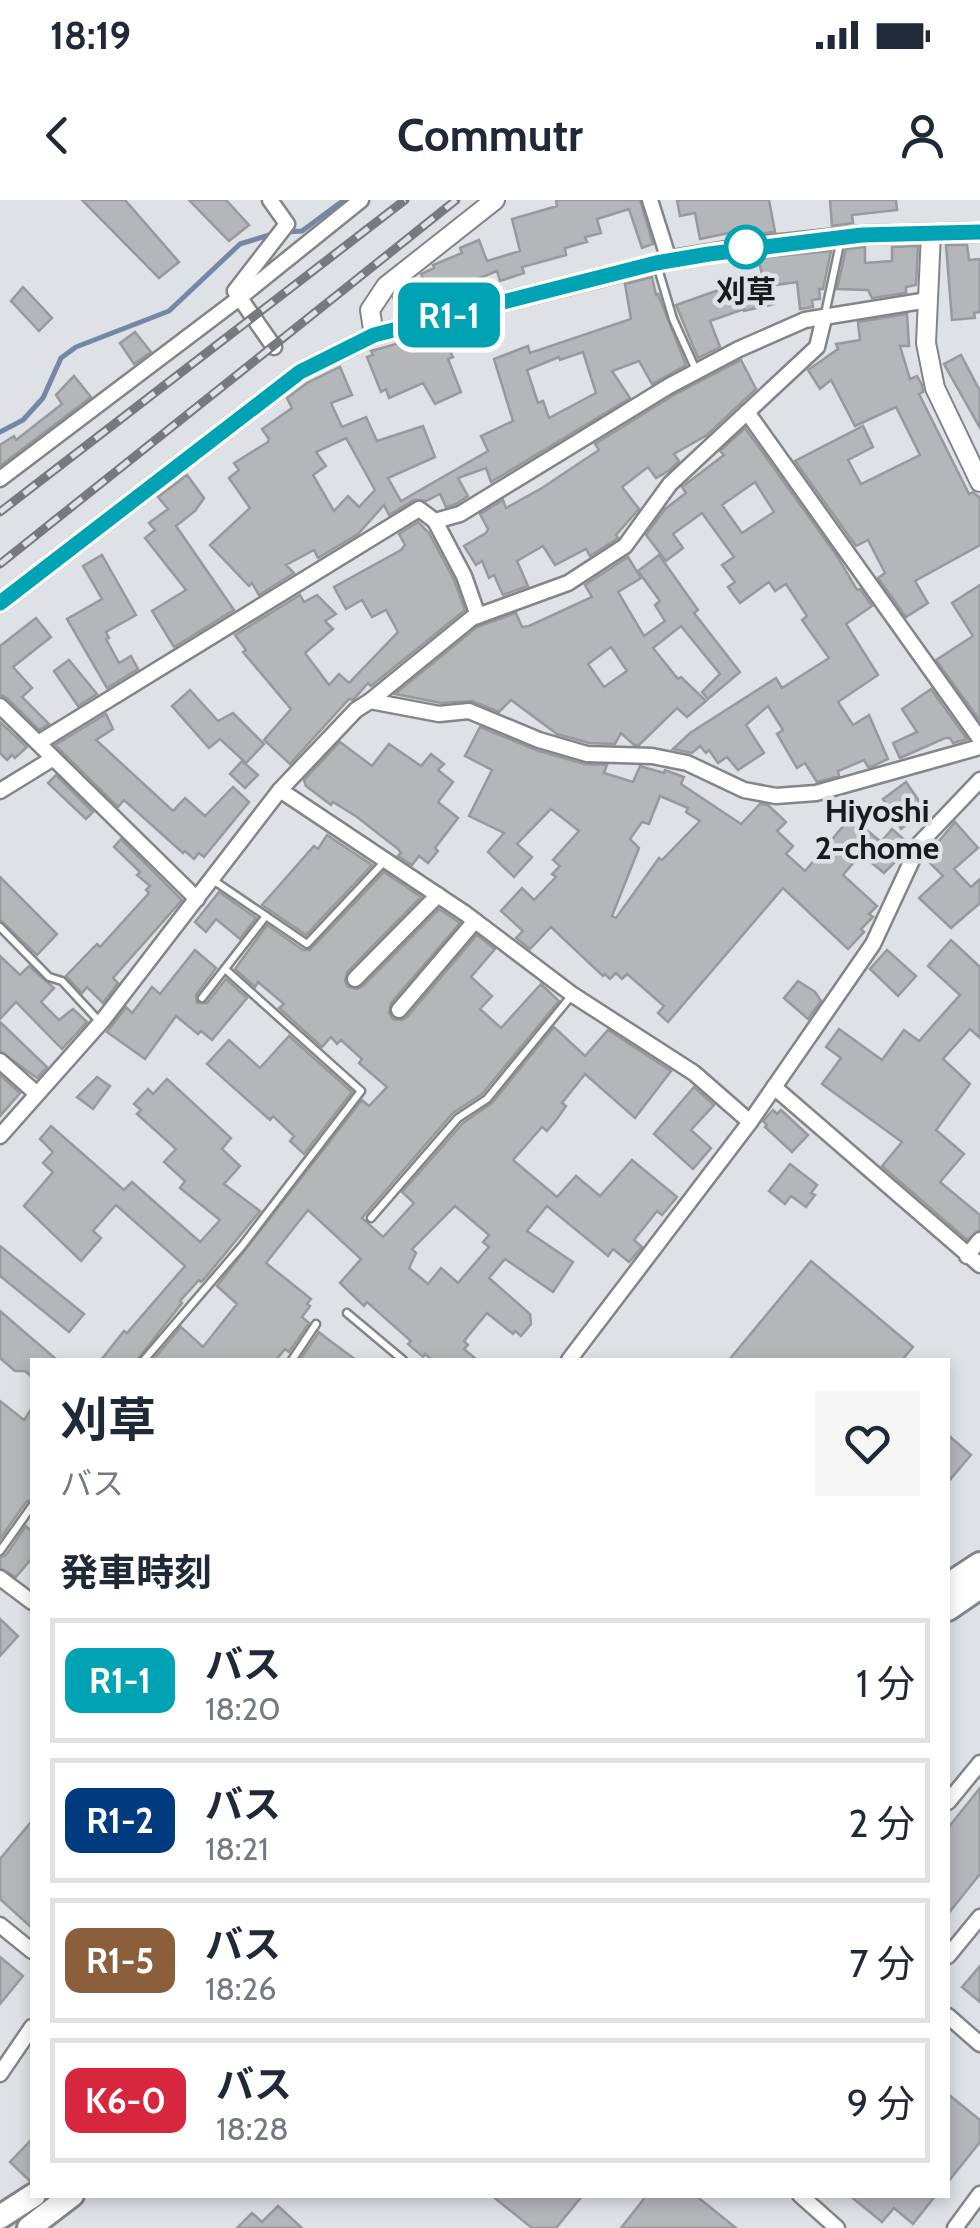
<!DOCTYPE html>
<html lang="ja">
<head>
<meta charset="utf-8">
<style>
	:root { --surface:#fff; --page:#f6f6f7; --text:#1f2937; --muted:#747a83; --line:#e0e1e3 }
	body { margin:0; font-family:Cabin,"Noto Sans JP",sans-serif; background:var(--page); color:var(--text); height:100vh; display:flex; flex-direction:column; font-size:38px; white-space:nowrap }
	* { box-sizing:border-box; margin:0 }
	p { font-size:32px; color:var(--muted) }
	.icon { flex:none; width:55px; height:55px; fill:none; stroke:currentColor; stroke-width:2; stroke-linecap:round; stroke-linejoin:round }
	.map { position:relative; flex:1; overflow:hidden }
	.sheet { position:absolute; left:30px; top:1158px; width:920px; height:840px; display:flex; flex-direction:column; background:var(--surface); border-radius:0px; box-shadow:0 5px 15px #0003 }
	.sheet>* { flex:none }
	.badge { padding:0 20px; border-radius:15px; font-size:35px; line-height:65px }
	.map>.badge { position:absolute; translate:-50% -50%; box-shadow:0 0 0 5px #fff }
	h2 { padding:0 30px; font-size:38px; line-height:90px }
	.round { display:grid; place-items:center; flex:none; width:105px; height:105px; border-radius:0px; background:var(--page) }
	.head { display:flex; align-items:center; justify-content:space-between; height:170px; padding:0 30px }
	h1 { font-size:48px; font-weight:700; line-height:75px }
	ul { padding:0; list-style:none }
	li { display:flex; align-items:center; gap:30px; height:125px; margin:0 20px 15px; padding:0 10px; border:5px solid var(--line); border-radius:0px }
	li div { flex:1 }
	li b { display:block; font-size:38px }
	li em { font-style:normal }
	li .badge { min-width:110px; font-weight:700; text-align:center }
	.status { display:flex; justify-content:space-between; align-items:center; height:70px; padding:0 50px; background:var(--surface); direction:ltr }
	.status svg { height:28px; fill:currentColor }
	header { display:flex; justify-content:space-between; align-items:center; height:130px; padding:0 30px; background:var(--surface); font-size:45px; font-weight:700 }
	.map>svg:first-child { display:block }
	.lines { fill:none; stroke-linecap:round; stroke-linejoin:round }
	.stream { stroke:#7686a7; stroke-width:5 }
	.building { fill:#b4b6ba; stroke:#97999d; stroke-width:2.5; fill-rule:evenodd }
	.service-casing { stroke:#838589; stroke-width:11 }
	.minor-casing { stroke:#838589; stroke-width:19 }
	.tertiary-casing { stroke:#838589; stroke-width:22 }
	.trunk-casing { stroke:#838589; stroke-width:28 }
	.service { stroke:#fff; stroke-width:6 }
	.minor { stroke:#fff; stroke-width:14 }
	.tertiary { stroke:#fff; stroke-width:18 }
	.trunk { stroke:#fff; stroke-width:22 }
	.rail-casing { stroke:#78797c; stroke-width:9 }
	.rail { stroke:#dee1e5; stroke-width:5; stroke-dasharray:15; stroke-linecap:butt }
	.line-casing { stroke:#fff; stroke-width:22 }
	.line { stroke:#00a3b4; stroke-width:15 }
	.stop-dot { fill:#fff; stroke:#00a3b4; stroke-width:5 }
	.labels { text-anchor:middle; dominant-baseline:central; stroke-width:9; stroke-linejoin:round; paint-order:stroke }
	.stop-label { font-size:30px; font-weight:bold; fill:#191a1b; stroke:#dee1e5 }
	.neighbourhood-label { font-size:32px; font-weight:bold; fill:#191a1b; stroke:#dee1e5 }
</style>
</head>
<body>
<div class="status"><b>18:19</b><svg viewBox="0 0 49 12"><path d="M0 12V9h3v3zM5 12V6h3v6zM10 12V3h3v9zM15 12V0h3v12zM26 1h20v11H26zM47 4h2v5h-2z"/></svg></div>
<header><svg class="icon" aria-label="back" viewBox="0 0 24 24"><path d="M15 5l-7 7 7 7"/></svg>Commutr<svg class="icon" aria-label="person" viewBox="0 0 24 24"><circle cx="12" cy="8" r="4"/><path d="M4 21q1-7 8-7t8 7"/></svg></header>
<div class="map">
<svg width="980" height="2028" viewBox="0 0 980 2028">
	<rect width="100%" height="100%" fill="#dee1e5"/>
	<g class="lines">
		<g class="stream">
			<path d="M287,32l15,-1 42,-31"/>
			<path d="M0,232l23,-12 20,-22 18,-40 15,-11 93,-36 71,-67 36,-11"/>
		</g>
	</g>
	<g class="building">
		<path d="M82,0h43l54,62 -20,16z"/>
		<path d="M189,0h37l23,25 -20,16z"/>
		<path d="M556,0h84l13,44 -11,4 -13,-39 -32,10 4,14 -16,4 2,5 -22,6 1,7 -44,12 2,6 -24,8 -3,-10 -42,17 1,4 -6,2 2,8 -51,13 -8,-18 32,-14 -4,-9 13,-6 -1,-3 29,-12 -2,-5 19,-8 8,21 33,-10 -8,-32 45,-13z"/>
		<path d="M677,0h92l6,32 -20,2 -2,-6 -53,11 -5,-26 -15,3z"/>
		<path d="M830,0h66l1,10 -45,5 1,8 -21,3z"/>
		<path d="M946,45h21l2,15 11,-1v53l-6,1 1,5 -23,2z"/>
		<path d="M918,46l-2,39 -10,2v6l-34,5 -4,-8 -31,-1 9,-40 19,-2v16l27,-2v-14z"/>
		<path d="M831,51l-8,38h-4l1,10 -8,1 1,7 -13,2 -3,-27 -28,4 5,18 -30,7v-2l-34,12 10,26 -22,11 -22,-53 57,-20 -1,-3 30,-8 -4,-16z"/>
		<path d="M652,77l4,18 2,-1 28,71 -34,19 -13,-23 -27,10 18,27 -139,84 -5,-14 -28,10 10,18 -12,8 -10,3 -6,-13 -14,7 -12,-1 -25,15 -5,-10 -26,29 -40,24 -4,-8 -28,15 8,8 -35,22 -7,-12 -3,3 -39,-41 40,-37 -21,-30 10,-8 -5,-7 34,-21 1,-3 -7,-10 30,-21 -5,-10 20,-15 33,-16 12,28 -21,8 11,24 24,-10 11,24 46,-15 12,31 -47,21 13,23 87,-50 -7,-15 32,-15 -19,-62 34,-13 2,7 101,-34 -6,-35zM583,152l13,41 -47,25 -6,-17 -5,2 -11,-33 32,-13 1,3zM346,238l29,52 -16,17 -11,-11 -14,15 -21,-36 13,-9 -10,-14z"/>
		<path d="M23,87l29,31 -13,13 -28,-30z"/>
		<path d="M907,114l2,32h-9l10,33 7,-3 5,9 1,7 -4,2 50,100 4,-2 7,6v47l-65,36 13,22 -22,14 -28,-39 7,-5 -17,-33 -12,6 -61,-85 68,-35 10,21 -25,13 13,24 59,-29 -24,-48 -41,19 -24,-46 -11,9 -12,-19 30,-21 -2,-5 24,-4 -2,-18z"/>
		<path d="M477,125l5,13 -33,11 4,8 -5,2 13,33 -26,12 -12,-21 -34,15 -3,-9 -5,3 -14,-35 6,-2 -2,-4 89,-25 2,4z"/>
		<path d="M135,132l16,20 -17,12 -14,-21z"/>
		<path d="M961,155l19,36v37l-36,-64z"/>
		<path d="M741,160l15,29 -49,46 -33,19 5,7 -9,9 -14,8 -8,-11 -26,20 17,22 -23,26 2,3 -28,18 -4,-7 -31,16 -12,-19 -26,15 11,25 -25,9 -9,-20 -5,3 -7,-17 -6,4 -12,-19 22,-13 2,-4 -8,-15 23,-14 3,8 36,-20 57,-38 -4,-6 79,-49z"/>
		<path d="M74,176l17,21 -91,69v-21l14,-9 2,4 46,-36 -6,-9z"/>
		<path d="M745,228l92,128 20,34 3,-1 12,17 -26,18 32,51 -40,27 15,23 16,-10 19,44 -15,7 -5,1 -4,-7 -26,11 1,5 -22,6 -12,-19 -8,5 -20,-34 6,-4 -15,-24 -22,19 18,28 -26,17 -11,-13 -9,6 -9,-13 -3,3 -6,-7 -8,7 -19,-4 17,-16 86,-55 6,10 47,-30 -27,-38 5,-4 -21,-32 -11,7 -6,-9 -29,21 -12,-16 7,-5 -13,-17 12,-8 -32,-44 -29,21 10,14 -17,13 -20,-26 19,-26 21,-16 -4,-6 42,-32 -4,-4zM755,282l19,30 -32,21 -20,-28z"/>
		<path d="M187,275l17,23 -9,13 -19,15 58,84 -60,37 -22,-36 34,-21 -41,-52 10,-8 -6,-7 19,-14 -10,-12z"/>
		<path d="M418,322l11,11 25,47 11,30 -94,76 -3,-3 -15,17 -4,-1 -59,65 -26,-24 27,-31 -48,-57 3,-2 -11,-15 65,-40 4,7 13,-7 19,19 -11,7 8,8 -28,24 24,32 10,-11 10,9 49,-51 -12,-22 -14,7 -10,-17 -16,9 -12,-22 67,-37 4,-5 -6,-11z"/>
		<path d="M102,355l34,60 -30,17 3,6 -3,1 13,24 12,-7 7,13 -31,19 -40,-69 35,-20 -19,-33z"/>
		<path d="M659,355l39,55 -4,3 46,59 -32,27 -6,-7 18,-18 -39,-48 -28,22 25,31 3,-2 25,24 -19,16 -10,-9 -38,37h-5l-13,-12 -6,11 -26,-1 -32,-9 -46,-34 -12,12 -27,-11 -31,2 -46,-9 82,-67 39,-14 6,14 7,-1 63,-29 -7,-12 43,-28 13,21 -23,14 26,44 21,-15 -10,-16 5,-4 -22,-30zM611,447l16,24 -23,16 -16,-23z"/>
		<path d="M980,385v136l-44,-61 37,-24 -21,-33z"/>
		<path d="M36,418l15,19 -38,30 19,21 -10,9 27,27 -10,6 -32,-32 -7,-3v-49z"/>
		<path d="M69,460l28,34 -19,12 -24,-35z"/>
		<path d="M931,489l36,50 -14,4 -3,-5h-5l-45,20 -7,-15 24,-11 -15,-23z"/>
		<path d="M190,490l28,31 15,-8 31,31 -18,19 -26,-24 -11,9 -37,-42z"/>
		<path d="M106,514l7,15 -17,11 77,71 12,-13 20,18 28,-29 16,15 -45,55 -5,-4 -5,6 -9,-8 -2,2 -59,-53 -6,7 -63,-62z"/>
		<path d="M0,522l27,25 -12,11 -3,-3 -5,5 -7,-7z"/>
		<path d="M480,527l56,23 48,14 23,1 -3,8 29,9 7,-16 24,7 1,-3 19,7 -3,7 60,40 19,-20 8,1 18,17 -9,9 16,15 -7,8 19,17 46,-54 30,25 11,-13 16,14 -5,11 -19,19 -23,-19 -18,21 34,31 -8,8 4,3 -12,12 3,3 -16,17 -65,-61 -115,134 -10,-9 6,-7 -37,-32 -5,5 -6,-6 -6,6 -5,-5 -2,2 -52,-49 -21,22 -14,-11 7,-7 -22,-20 21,-23 12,12 22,-23 -4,-3 8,-8 -7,-6 26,-29 -28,-22 -34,35 15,13 -18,20 -26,-25 16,-19 -35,-17 23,-46 -27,-14zM660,596l28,12 -2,4 14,9 -38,39 -3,-2 -43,60 -4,-2 27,-68 -9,-9 12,-17 7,2z"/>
		<path d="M340,542l32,24 17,-22 32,22 10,-12 13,10 -6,6 15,12 -15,20 20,16 -23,30 3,3 -10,12 -9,-7 -7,9 -14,-9 3,-3 -3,-4 -41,-32 -24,-15 -2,3 -25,-19 -2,-6z"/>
		<path d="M242,561l16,14 -13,13 -15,-14z"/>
		<path d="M56,575l37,37 -7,7 -38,-36z"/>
		<path d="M906,582l20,29 -25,18 -18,-30z"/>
		<path d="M955,622l23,26 -24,21 17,18 9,-8v24l-29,25 -32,-30 24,-22 -18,-18z"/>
		<path d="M327,635l45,30 -66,70 -44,-30 52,-59 4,3z"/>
		<path d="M121,639l61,61 -69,78 5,5 -15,20 -16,-16 -5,6 -16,-17 31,-32 3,3 49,-54 -3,-3 4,-4 -13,-11 3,-3 -26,-25z"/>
		<path d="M384,672l37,25 -74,75 -2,9 3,6 9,2 6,-3 76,-77 21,14 -69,80 -2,10 4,6 9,1 5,-3 70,-82 18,14 -24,28 21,19 -12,13 21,19 40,-44 18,17 -77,93 -29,19 -91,105 21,19 31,-34 -12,-11 61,-69 29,-20 62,-76 31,29 23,-26 63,41 -36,47 -50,-44 -23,29 4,3 -9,13 -10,12 -5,-4 -29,33 44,37 19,-21 24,20 32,-36 45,37 -15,18 -5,-4 -23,29 8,7 -13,15 -16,-13 -5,7 -61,-50 -20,25 46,31 -20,30 -48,-33 -16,19 41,36 1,10 -10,12 -6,-5 -2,3 -26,-21 -23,28 4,4 -4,4 13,11h-45l-7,-6 -2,3 -15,-13 3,-3 -44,-39 -3,4 -24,-23 21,-24 -53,-49 -42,53 45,36 -4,5 3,2 -8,11 7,6 -20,29 -4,-3 -9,11h-123l28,-33 22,20 34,-43 -20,-18 145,-186 7,6 18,-19 -28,-24 3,-4 -21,-19 -4,4 -6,-7 -9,10 -43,-39 5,-4 -26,-22 -3,5 -20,-18 32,-44 36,25h7zM455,1006l34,29 -6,7 6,5 -31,36 -17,-15 -13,16 -19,-16 7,-15 -4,-4z"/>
		<path d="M0,677l57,57 -20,21 -37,-35z"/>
		<path d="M219,692l37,26 -16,21 -24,-20 -10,13 -11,-10z"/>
		<path d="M951,740l29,27v71l-10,-9 -27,30 27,25 -34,46 28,24 -24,28 40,33v15l-13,10 -85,-74 20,-24 -80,-58 19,-26 -15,-11 13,-18 43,31 22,-30 15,11 41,-46 -32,-29z"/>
		<path d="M195,750l21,18 -20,27 1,8h10l19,-24 21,19 -35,42 -11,-9 -3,3 -22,-18 -31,43 -38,-27 19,-25 6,6 20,-26 8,7z"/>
		<path d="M887,750l29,26 -18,20 -28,-27z"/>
		<path d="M0,756l20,19 9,-9 25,22 -13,14 18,18 14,-11 14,13 -25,27 -46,-47 -16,17z"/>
		<path d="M798,781l17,11 6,9 -13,18 -24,-21z"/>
		<path d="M0,822l47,45 -10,11 -37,-27z"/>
		<path d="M289,836l63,56 -48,62 -14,-13 4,-5 -21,-20 -3,4 -63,-56 22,-24 31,28z"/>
		<path d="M0,875l20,18 -20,23z"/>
		<path d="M97,877l13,9 -17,23 -16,-12z"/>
		<path d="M167,879l64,59 -9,11 18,17 -16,18 36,27 -54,66 -5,5 -2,-2 -19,21 2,2 -45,57h-36l23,-29 3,2 58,-67 -69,-61 -23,26 8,7 -20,23 -57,-55 29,-34 -10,-9 10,-11 -13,-13 11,-13 73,64 8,-8 68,60 20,-22 -40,-32 5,-7 -21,-19 12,-13 -39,-35 4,-4 -7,-6 14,-15 5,5z"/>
		<path d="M694,887l20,18 -23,25 20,18 -18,21 -39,-35z"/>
		<path d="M773,910l4,4 4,-4 27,25 -16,17 -27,-25 2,-2 -4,-4z"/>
		<path d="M790,964l27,21 -6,8 4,2 -9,12 -15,-11 -6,8 -16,-13z"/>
		<path d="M0,1046l84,68 -15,18 -69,-56z"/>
		<path d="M811,1061l102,86 -11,13h-173z"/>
		<path d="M0,1111l22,19 35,30h-25v17l-7,-6h-10l-15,-13z"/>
		<path d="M319,1132l6,5 31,23h-56z"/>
		<path d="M0,1201l24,19 8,-12v91l-6,3 -26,37z"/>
		<path d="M948,1235l23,20 -23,27z"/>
		<path d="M26,1326l6,6v26l-16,19 -16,-9v-10l6,-3z"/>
		<path d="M0,1419l18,17 -18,20z"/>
		<path d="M980,1588v86l-32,40v-86z"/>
		<path d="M32,1621v107l-32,-29v-40z"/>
		<path d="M0,1757l23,19 -23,28z"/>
		<path d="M980,1766v36l-18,-15z"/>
		<path d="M948,1894l32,26v22l-32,40z"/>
		<path d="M32,1939v41l-2,1 -20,-19z"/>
		<path d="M491,1995h92l-27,33h-24z"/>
		<path d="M647,1995h48l41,33h-115z"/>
		<path d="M849,1995h87l-23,29 -19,-16 -12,14z"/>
		<path d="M278,2006l24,22h-65l15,-15 10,9z"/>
	</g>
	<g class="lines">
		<g class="service-casing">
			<g id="service">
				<path d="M657,65l16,54 23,51"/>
				<path d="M825,114l16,-75"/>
				<path d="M213,680l94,64 78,-83"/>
				<path d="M0,727l49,50 13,4 37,40"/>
				<path d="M202,798l64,-82"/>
				<path d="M371,1018l87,-100 29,-19 85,-104"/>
				<path d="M347,1113l56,47"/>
				<path d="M144,1160l98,-114 119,-155 -136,-122"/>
				<path d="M292,1160l24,-36"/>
				<path d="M0,1351l32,-45"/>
			</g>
		</g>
		<g class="minor-casing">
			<g id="minor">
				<path d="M270,0l17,24 -52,67 39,56"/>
				<path d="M650,0l19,60"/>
				<path d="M747,212l233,327"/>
				<path d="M0,279l238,-180 123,-99"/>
				<path d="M435,321l29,55 14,40"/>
				<path d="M370,501l69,13 30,-3 70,29 48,14 65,2 35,7 57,27 32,6 40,-3 164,-46"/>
				<path d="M0,506l38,37"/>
				<path d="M280,590l186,124 107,81 121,78 56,49"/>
				<path d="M0,591l52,-32"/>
				<path d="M197,699l-159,-156 381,-234 16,12 25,-7 209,-128 70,-37 66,-29 123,-20"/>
				<path d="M355,779l83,-84"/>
				<path d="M399,810l76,-89"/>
				<path d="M0,861l37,33"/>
				<path d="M774,887l206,178"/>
				<path d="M0,936l103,-116 177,-230 76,-80 14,-9 102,-83 96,-35 57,-37 45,-62 147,-137 7,-29"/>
				<path d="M967,1056l13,-16"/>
				<path d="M569,1160l181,-238 123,-178 47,-101 60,-63"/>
				<path d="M0,1378l32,24"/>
				<path d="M948,1602l32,-39"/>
				<path d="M0,1725l32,26"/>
				<path d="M948,1756l32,-39"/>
				<path d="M948,1816l32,28"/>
				<path d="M0,1874l32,-47"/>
				<path d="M800,1995l37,33"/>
				<path d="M955,2028l25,-34"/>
			</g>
		</g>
		<g class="tertiary-casing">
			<g id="tertiary">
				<path d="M931,33l-5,110 9,45 45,94"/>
				<path d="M374,135l-4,-25 16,-24 109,-86"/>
				<path d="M0,403l300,-231 74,-37 295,-75 79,-13 114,-12 118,-3"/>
			</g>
		</g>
		<g class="trunk-casing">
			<g id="trunk">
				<path d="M948,1385l32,-21"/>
				<path d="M948,1409l32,-22"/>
				<path d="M0,2017l34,-22"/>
				<path d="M29,2028l43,-33"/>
			</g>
		</g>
		<use href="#service" class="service"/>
		<use href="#minor" class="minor"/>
		<use href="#tertiary" class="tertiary"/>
		<use href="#trunk" class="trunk"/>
		<g class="rail-casing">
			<g id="rail">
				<path d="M0,312l405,-312"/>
				<path d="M0,364l456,-364"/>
			</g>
		</g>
		<use href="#rail" class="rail"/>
	</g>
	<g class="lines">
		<g class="line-casing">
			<path id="line" d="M0,403l300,-231 74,-37 282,-72 53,-9 153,-19 118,-3"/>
		</g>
		<use href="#line" class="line"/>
	</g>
	<circle class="stop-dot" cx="746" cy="47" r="20"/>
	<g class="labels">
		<g class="stop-label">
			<text x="746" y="91">刈草</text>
		</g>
		<g class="neighbourhood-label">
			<text x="877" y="610">Hiyoshi<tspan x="877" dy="37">2-chome</tspan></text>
		</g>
	</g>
</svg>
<b class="badge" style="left:449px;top:115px;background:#00a3b4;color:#fff">R1-1</b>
<section class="sheet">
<div class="head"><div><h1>刈草</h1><p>バス</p></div><a class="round"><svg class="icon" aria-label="heart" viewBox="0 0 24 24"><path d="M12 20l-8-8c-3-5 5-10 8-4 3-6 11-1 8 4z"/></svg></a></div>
<h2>発車時刻</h2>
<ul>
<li><span class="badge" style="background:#00a3b4;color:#fff">R1-1</span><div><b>バス</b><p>18:20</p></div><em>1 分</em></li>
<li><span class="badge" style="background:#003b80;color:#fff">R1-2</span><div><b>バス</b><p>18:21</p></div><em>2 分</em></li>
<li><span class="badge" style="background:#8b5e3c;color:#fff">R1-5</span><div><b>バス</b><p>18:26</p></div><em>7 分</em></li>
<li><span class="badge" style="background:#d7263d;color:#fff">K6-0</span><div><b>バス</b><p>18:28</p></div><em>9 分</em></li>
</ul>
</section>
</div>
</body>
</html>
